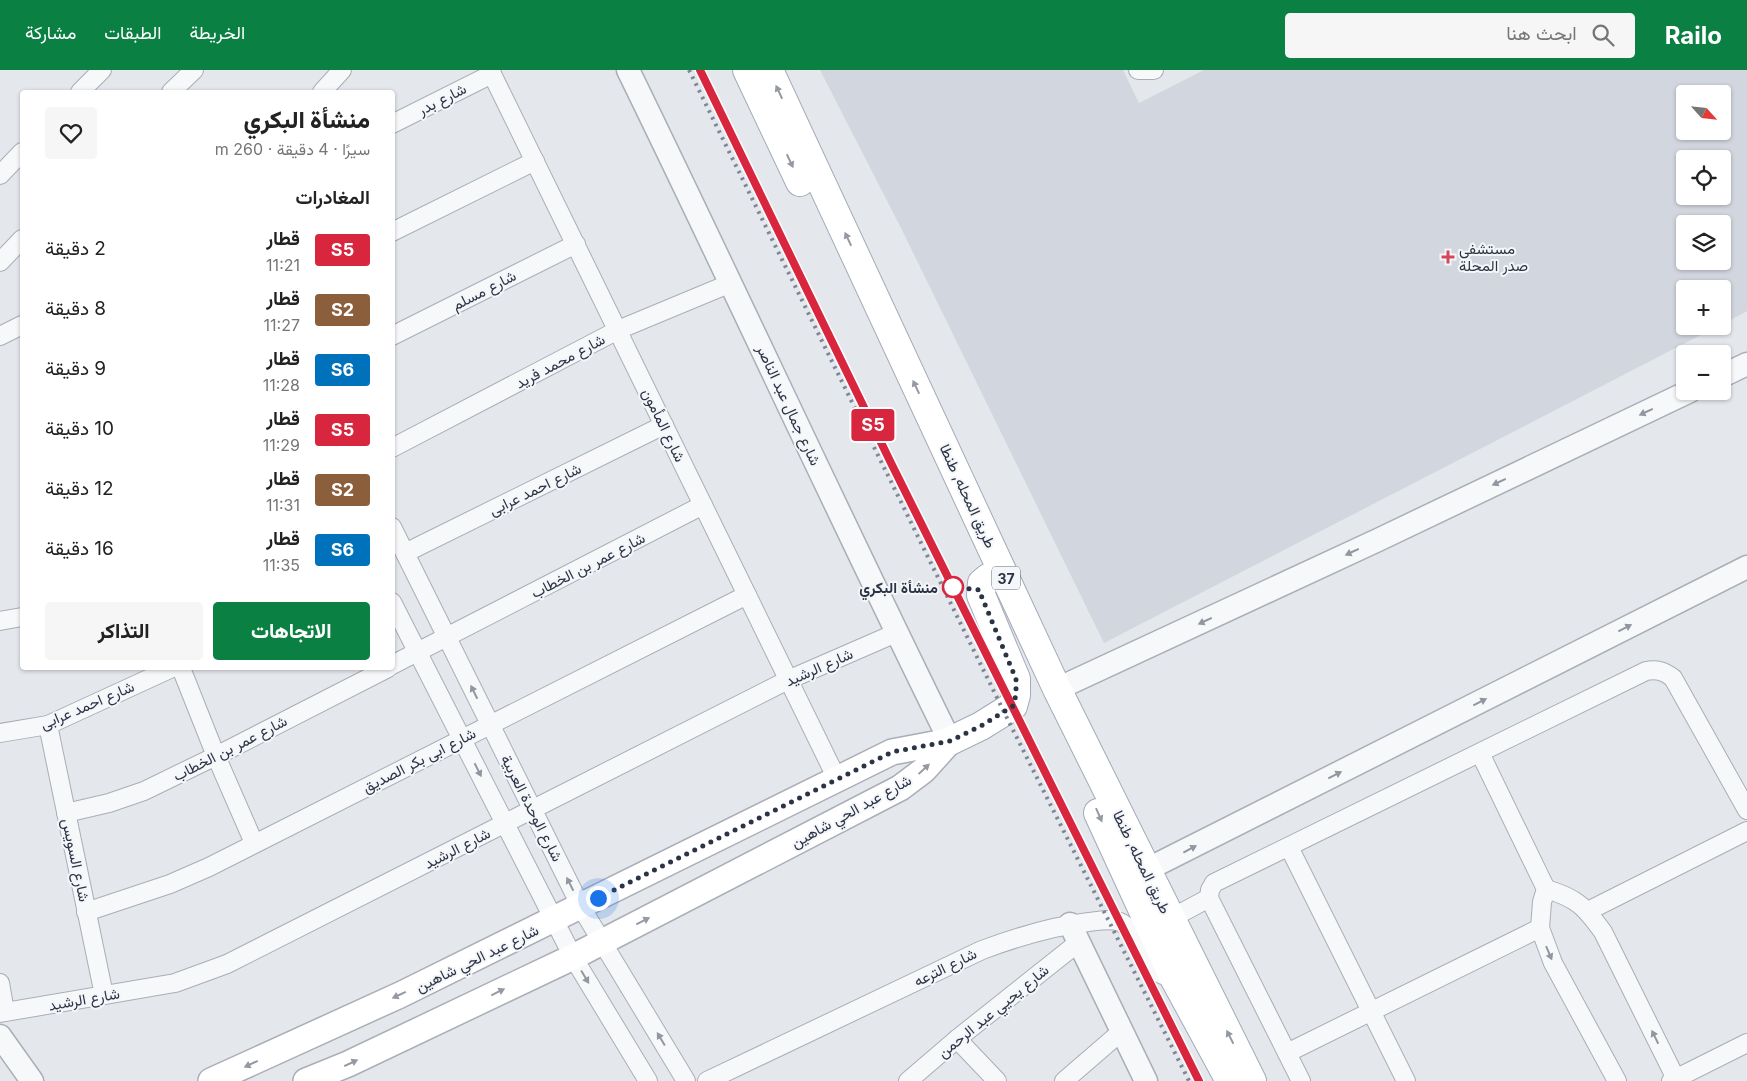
<!DOCTYPE html>
<html lang="ar">
<head>
<meta charset="utf-8">
<style>
	:root { --surface:#fff; --page:#f6f6f6; --text:#222; --muted:#767676; --accent:#0b8043 }
	body { margin:0; font-family:Inter,Vazirmatn,sans-serif; background:var(--page); color:var(--text); direction:rtl; height:100vh; display:flex; flex-direction:column; font-size:19px; white-space:nowrap }
	* { box-sizing:border-box; margin:0 }
	p { font-size:16px; color:var(--muted) }
	.icon { flex:none; width:28px; height:28px; fill:none; stroke:currentColor; stroke-width:2; stroke-linecap:round; stroke-linejoin:round }
	.map { position:relative; flex:1; overflow:hidden; direction:ltr }
	.sheet { position:absolute; left:20px; top:20px; width:375px; height:580px; display:flex; flex-direction:column; background:var(--surface); border-radius:5px; box-shadow:0 1px 4px #0004; direction:rtl }
	.sheet>* { flex:none }
	.badge { padding:0 10px; border-radius:4px; font-size:18px; line-height:32px }
	.needle { width:32px; rotate:117deg }
	.controls { position:absolute; left:1676px; top:15px; display:grid; gap:10px }
	.controls a { display:grid; place-items:center; width:55px; height:55px; border-radius:5px; background:var(--surface); box-shadow:0 1px 4px #0004; font-size:25px }
	.you { position:absolute; width:25px; height:25px; margin:-12px; border:4px solid #fff; border-radius:50%; background:#1a73e8; box-shadow:0 0 0 8px #1a73e833 }
	.map>.badge { position:absolute; translate:-50% -50%; box-shadow:0 0 0 2px #fff }
	h2 { padding:0 25px; font-size:19px; line-height:45px }
	.round { display:grid; place-items:center; flex:none; width:52px; height:52px; border-radius:5px; background:var(--page) }
	.summary { display:flex; align-items:center; justify-content:space-between; height:85px; padding:0 25px }
	h1 { font-size:24px; font-weight:800; line-height:38px }
	.primary-button { display:flex; gap:10px; margin-top:auto; padding:10px 25px }
	.primary-button a { flex:1; height:58px; border-radius:5px; background:var(--accent); color:#fff; font-size:20px; font-weight:800; line-height:58px; text-align:center }
	.primary-button a+a { background:var(--page); color:var(--text) }
	ul { padding:0; list-style:none }
	li { display:flex; align-items:center; gap:15px; height:60px; padding:0 25px }
	li div { flex:1 }
	li b { display:block; font-size:19px }
	li em { font-style:normal }
	li .badge { min-width:55px; font-weight:700; text-align:center }
	header { display:flex; align-items:center; gap:30px; box-sizing:border-box; height:70px; padding:0 25px; background:var(--accent); color:#fff }
	header strong { font-size:24px }
	nav { display:flex; gap:28px; margin-inline-start:auto; font-size:18px }
	.search { width:350px; height:45px; background:var(--page); display:flex; align-items:center; gap:12px; box-sizing:border-box; padding:0 18px; border-radius:5px; color:var(--muted); font-size:19px }
	.map>svg:first-child { display:block }
	.built { fill:#d2d6de; fill-rule:evenodd }
	.lines { fill:none; stroke-linecap:round; stroke-linejoin:round }
	.minor-casing { stroke:#a9aeb7; stroke-width:20 }
	.tertiary-casing { stroke:#a9aeb7; stroke-width:25 }
	.secondary-casing { stroke:#a9aeb7; stroke-width:28 }
	.primary-casing { stroke:#a3abb8; stroke-width:30 }
	.minor { stroke:#f7f8fa; stroke-width:18 }
	.tertiary { stroke:#f7f8fa; stroke-width:22 }
	.secondary { stroke:#fff; stroke-width:25 }
	.primary { stroke:#fff; stroke-width:28 }
	.rail { stroke:#7d8696; stroke-width:4; stroke-dasharray:2.5 5; stroke-linecap:butt }
	.oneway { fill:#959aa2 }
	.oneway2 { fill:#9196a0 }
	.line-casing { stroke:#fff; stroke-width:11 }
	.line { stroke:#d7263d; stroke-width:8 }
	.walk { stroke:#2b3445; stroke-width:5; stroke-dasharray:0 9 }
	.poi-dot { fill:#d1495b; stroke:#f4f6f9; stroke-width:2 }
	.stop-dot { fill:#fff; stroke:#d7263d; stroke-width:2.5 }
	.labels { text-anchor:middle; dominant-baseline:central; stroke-width:4; stroke-linejoin:round; paint-order:stroke }
	.shield { fill:#f4f6f9; stroke:#676e7b; stroke-width:1 }
	.shield-label { font-size:14px; font-weight:bold; fill:#2b3445 }
	.street-label { font-size:15px; fill:#2b3445; stroke:#f4f6f9 }
	.poi-label { font-size:15px; fill:#2b3445; stroke:#f4f6f9; text-anchor:start }
	.stop-label { font-size:15px; font-weight:bold; fill:#2b3445; stroke:#f4f6f9; text-anchor:end }
</style>
</head>
<body>
<header>
<strong>Railo</strong>
<div class="search"><svg class="icon" aria-label="search" viewBox="0 0 24 24"><circle cx="10" cy="10" r="6"/><path d="M15 15l6 6"/></svg>ابحث هنا</div>
<nav><a>الخريطة</a><a>الطبقات</a><a>مشاركة</a></nav>
</header>
<div class="map">
<svg width="1747" height="1011" viewBox="0 0 1747 1011">
	<rect width="100%" height="100%" fill="#e4e7ec"/>
	<path class="built" d="M820,0h303l16,33 65,-33h543v241l-24,13 -1,-35h-37v37h33l-614,317 -203,-415zM1685,24h37v37h-37zM1685,89h37v37h-37zM1685,154h37v37h-37z"/>
	<g class="lines">
		<g class="minor-casing">
			<g id="minor">
				<path d="M490,0l347,709"/>
				<path d="M1138,0h16"/>
				<path d="M80,22l22,-22"/>
				<path d="M171,22l23,-22"/>
				<path d="M322,22l20,-22"/>
				<path d="M392,54l100,-50"/>
				<path d="M0,105l22,-23"/>
				<path d="M392,162l143,-71"/>
				<path d="M0,192l22,-23"/>
				<path d="M0,266l22,-11"/>
				<path d="M392,266l184,-92"/>
				<path d="M392,378l226,-118 113,-47"/>
				<path d="M392,457l189,380 105,174"/>
				<path d="M405,483l259,-128"/>
				<path d="M392,532l181,355 75,124"/>
				<path d="M0,551l22,-4"/>
				<path d="M392,595l311,-160"/>
				<path d="M181,598l35,88 38,87"/>
				<path d="M48,655l56,270"/>
				<path d="M0,663l48,-8 124,-57"/>
				<path d="M1480,683l66,136 -4,13 -2,26 13,35 64,118"/>
				<path d="M66,743l43,-10 35,-12 72,-35 172,-88"/>
				<path d="M1289,777l117,234"/>
				<path d="M1546,819c31,9 39,18 57,43l74,149"/>
				<path d="M1588,841l159,-80"/>
				<path d="M86,842l84,-28 39,-17 538,-272"/>
				<path d="M1170,849l39,-21"/>
				<path d="M0,913l5,29"/>
				<path d="M0,943l175,-30 52,-19 561,-284 108,-47"/>
				<path d="M957,969l40,42"/>
				<path d="M1287,983l253,-125"/>
				<path d="M707,1011l275,-131c35,-13 70,-24 107,-28 10,-1 21,-4 31,0 20,8 28,60 53,54"/>
				<path d="M908,1011l49,-42 122,-97"/>
				<path d="M1064,1011l58,-50"/>
				<path d="M1301,1011l-92,-183 1,-8 4,-7 432,-212c11,-2 18,0 27,7l74,132"/>
				<path d="M1671,1011l76,-38"/>
			</g>
		</g>
		<g class="tertiary-casing">
			<g id="tertiary">
				<path d="M628,0c109,223 212,449 322,671"/>
				<path d="M1722,306l25,-12"/>
				<path d="M1057,619l321,-149 312,-149"/>
				<path d="M1146,800l601,-303"/>
				<path d="M1070,854l76,157"/>
				<path d="M0,966l32,45"/>
			</g>
		</g>
		<g class="secondary-casing">
			<g id="secondary">
				<path d="M211,1011l189,-86 492,-243 58,-11"/>
				<path d="M306,1011l42,-17 225,-107 327,-169 24,-18 26,-29"/>
			</g>
		</g>
		<g class="primary-casing">
			<g id="primary">
				<path d="M747,0l53,112"/>
				<path d="M769,0l288,619 195,392"/>
				<path d="M950,671l31,-15 32,-20 3,-11v-16l-35,-84 1,-12 6,-5"/>
				<path d="M1098,743l75,163 57,105"/>
			</g>
		</g>
		<use href="#minor" class="minor"/>
		<use href="#tertiary" class="tertiary"/>
		<use href="#secondary" class="secondary"/>
		<use href="#primary" class="primary"/>
		<g class="rail">
			<path d="M689,0l315,642 185,369"/>
			<path d="M700,0l191,393 308,618"/>
		</g>
	</g>
	<defs><path id="oneway-solid" d="M-6-.8H1V-3.2L6.5 0L1 3.2V.8H-6Z" transform="scale(1.25)"/></defs>
	<g class="oneway">
		<use href="#oneway-solid" transform="translate(779 22) rotate(-115)"/>
		<use href="#oneway-solid" transform="translate(790 91) rotate(65)"/>
		<use href="#oneway-solid" transform="translate(848 169) rotate(-115)"/>
		<use href="#oneway-solid" transform="translate(916 317) rotate(-115)"/>
		<use href="#oneway-solid" transform="translate(924 699) rotate(-43)"/>
		<use href="#oneway-solid" transform="translate(1099 745) rotate(66)"/>
		<use href="#oneway-solid" transform="translate(643 851) rotate(-27)"/>
		<use href="#oneway-solid" transform="translate(498 922) rotate(-26)"/>
		<use href="#oneway-solid" transform="translate(399 925) rotate(155)"/>
		<use href="#oneway-solid" transform="translate(1230 967) rotate(-117)"/>
		<use href="#oneway-solid" transform="translate(351 993) rotate(-25)"/>
		<use href="#oneway-solid" transform="translate(251 994) rotate(155)"/>
	</g>
	<g class="oneway2">
		<use href="#oneway-solid" transform="translate(1646 342) rotate(155)"/>
		<use href="#oneway-solid" transform="translate(1499 412) rotate(155)"/>
		<use href="#oneway-solid" transform="translate(1352 482) rotate(155)"/>
		<use href="#oneway-solid" transform="translate(1205 551) rotate(155)"/>
		<use href="#oneway-solid" transform="translate(1625 558) rotate(-27)"/>
		<use href="#oneway-solid" transform="translate(474 622) rotate(-116)"/>
		<use href="#oneway-solid" transform="translate(1480 632) rotate(-27)"/>
		<use href="#oneway-solid" transform="translate(478 700) rotate(63)"/>
		<use href="#oneway-solid" transform="translate(1335 705) rotate(-27)"/>
		<use href="#oneway-solid" transform="translate(1190 779) rotate(-28)"/>
		<use href="#oneway-solid" transform="translate(570 814) rotate(-117)"/>
		<use href="#oneway-solid" transform="translate(1549 883) rotate(67)"/>
		<use href="#oneway-solid" transform="translate(585 907) rotate(59)"/>
		<use href="#oneway-solid" transform="translate(1655 967) rotate(-116)"/>
		<use href="#oneway-solid" transform="translate(661 969) rotate(-121)"/>
	</g>
	<g class="lines">
		<g class="line-casing">
			<path id="line" d="M700,0l191,393 308,618"/>
		</g>
		<use href="#line" class="line"/>
		<path class="walk" d="M598,828l294,-146 58,-11 31,-15 32,-20 3,-11v-16l-35,-84 -1,-5 -27,-3"/>
	</g>
	<path class="poi-dot" d="M1445.5 179.5h5v5h5v5h-5v5h-5v-5h-5v-5h5z"/>
	<circle class="stop-dot" cx="953" cy="517" r="10"/>
	<g class="labels">
		<rect class="shield" x="992" y="496.5" width="28" height="23" rx="4"/>
		<g class="shield-label">
			<text x="1006" y="508">37</text>
		</g>
		<g class="street-label">
			<text transform="translate(442 29) rotate(-27)">شارع بدر</text>
			<text transform="translate(484 220) rotate(-27)">شارع مسلم</text>
			<text transform="translate(560 291) rotate(-28)">شارع محمد فريد</text>
			<text transform="translate(789 335) rotate(65)">شارع جمال عبد الناصر</text>
			<text transform="translate(664 355) rotate(64)">شارع المأمون</text>
			<text transform="translate(535 419) rotate(-26)">شارع احمد عرابى</text>
			<text transform="translate(968 426) rotate(65)">طريق المحله, طنطا</text>
			<text transform="translate(588 495) rotate(-27)">شارع عمر بن الخطاب</text>
			<text transform="translate(819 597) rotate(-24)">شارع الرشيد</text>
			<text transform="translate(87 635) rotate(-23)">شارع احمد عرابى</text>
			<text transform="translate(230 678) rotate(-27)">شارع عمر بن الخطاب</text>
			<text transform="translate(419 690) rotate(-27)">شارع ابى بكر الصديق</text>
			<text transform="translate(532 738) rotate(63)">شارع الوحدة العربية</text>
			<text transform="translate(851 741) rotate(-29)">شارع عبد الحي شاهين</text>
			<text transform="translate(457 778) rotate(-27)">شارع الرشيد</text>
			<text transform="translate(76 790) rotate(78)">شارع السويس</text>
			<text transform="translate(1142 792) rotate(64)">طريق المحله, طنطا</text>
			<text transform="translate(477 888) rotate(-26)">شارع عبد الحي شاهين</text>
			<text transform="translate(945 897) rotate(-26)">شارع الترعه</text>
			<text transform="translate(84 929) rotate(-10)">شارع الرشيد</text>
			<text transform="translate(993 941) rotate(-39)">شارع يحيي عبد الرحمن</text>
		</g>
		<g class="poi-label">
			<text x="1459" y="178">مستشفى<tspan x="1459" dy="17">صدر المحلة</tspan></text>
		</g>
		<g class="stop-label">
			<text x="938" y="517">منشأة البكري</text>
		</g>
	</g>
</svg>
<div class="controls">
<a><svg class="needle" viewBox="-14 -14 28 28"><path d="M0-13l5 13h-10z" fill="#e53935"/><path d="M0 13l5-13h-10z" fill="#767676"/></svg></a>
<a><svg class="icon" aria-label="locate" viewBox="0 0 24 24"><circle cx="12" cy="12" r="6"/><path d="M12 2v4M12 18v4M2 12h4M18 12h4"/></svg></a>
<a><svg class="icon" aria-label="layers" viewBox="0 0 24 24"><path d="M12 4l9 5-9 5-9-5zM3 14l9 5 9-5"/></svg></a>
<a>+</a>
<a>−</a>
</div>
<div class="you" style="left:598px;top:828px"></div>
<b class="badge" style="left:873px;top:355px;background:#d7263d;color:#fff">S5</b>
<section class="sheet">
<div class="summary"><div><h1>منشأة البكري</h1><p>سيرًا · 4 دقيقة · 260 m</p></div><a class="round"><svg class="icon" aria-label="heart" viewBox="0 0 24 24"><path d="M12 20l-8-8c-3-5 5-10 8-4 3-6 11-1 8 4z"/></svg></a></div>
<h2>المغادرات</h2>
<ul>
<li><span class="badge" style="background:#d7263d;color:#fff">S5</span><div><b>قطار</b><p>11:21</p></div><em>2 دقيقة</em></li>
<li><span class="badge" style="background:#8b5e3c;color:#fff">S2</span><div><b>قطار</b><p>11:27</p></div><em>8 دقيقة</em></li>
<li><span class="badge" style="background:#0072bc;color:#fff">S6</span><div><b>قطار</b><p>11:28</p></div><em>9 دقيقة</em></li>
<li><span class="badge" style="background:#d7263d;color:#fff">S5</span><div><b>قطار</b><p>11:29</p></div><em>10 دقيقة</em></li>
<li><span class="badge" style="background:#8b5e3c;color:#fff">S2</span><div><b>قطار</b><p>11:31</p></div><em>12 دقيقة</em></li>
<li><span class="badge" style="background:#0072bc;color:#fff">S6</span><div><b>قطار</b><p>11:35</p></div><em>16 دقيقة</em></li>
</ul>
<div class="primary-button"><a>الاتجاهات</a><a>التذاكر</a></div>
</section>
</div>
</body>
</html>
